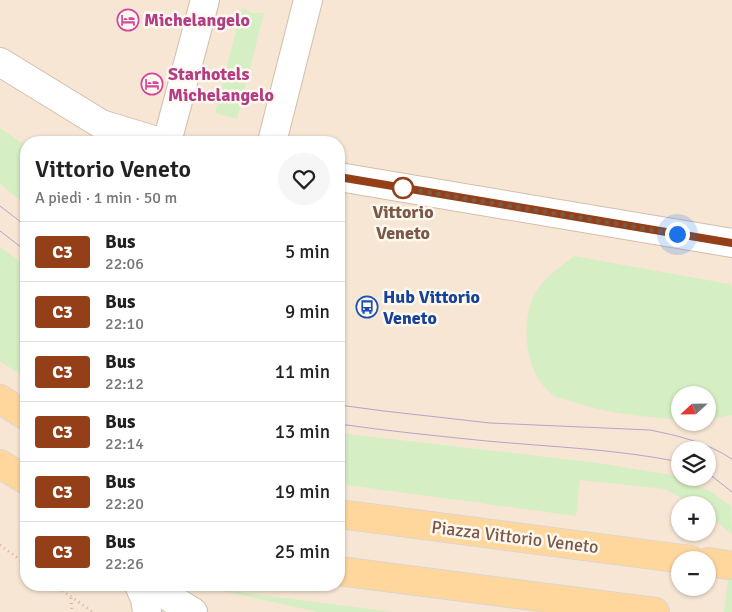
<!DOCTYPE html>
<html lang="it">
<head>
<meta charset="utf-8">
<style>
	:root { --surface:#fff; --page:#f6f6f6; --text:#222; --muted:#767676; --line:#e0e0e0 }
	body { margin:0; font-family:Signika,sans-serif; background:var(--page); color:var(--text); height:100vh; display:flex; flex-direction:column; font-size:19px; white-space:nowrap }
	* { box-sizing:border-box; margin:0 }
	p { font-size:16px; color:var(--muted) }
	.icon { flex:none; width:28px; height:28px; fill:none; stroke:currentColor; stroke-width:2; stroke-linecap:round; stroke-linejoin:round }
	.map { position:relative; flex:1; overflow:hidden }
	.details { position:absolute; left:20px; top:136px; width:325px; height:455px; display:flex; flex-direction:column; background:var(--surface); border-radius:20px; box-shadow:0 1px 4px #0004 }
	.details>* { flex:none }
	.badge { padding:0 10px; border-radius:4px; font-size:18px; line-height:32px }
	.needle { width:32px; rotate:248deg }
	.controls { position:absolute; left:671px; top:386px; display:grid; gap:10px }
	.controls a { display:grid; place-items:center; width:45px; height:45px; border-radius:50%; background:var(--surface); box-shadow:0 1px 4px #0004; font-size:25px }
	.you { position:absolute; width:25px; height:25px; margin:-12px; border:4px solid #fff; border-radius:50%; background:#1a73e8; box-shadow:0 0 0 8px #1a73e833 }
	.map>.badge { position:absolute; translate:-50% -50%; box-shadow:0 0 0 2px #fff }
	.round { display:grid; place-items:center; flex:none; width:52px; height:52px; border-radius:26px; background:var(--page) }
	.headline { display:flex; align-items:center; justify-content:space-between; height:85px; padding:0 15px }
	h1 { font-size:24px; font-weight:600; line-height:38px }
	ul { padding:0; list-style:none }
	li { display:flex; align-items:center; gap:15px; height:60px; padding:0 15px; border-top:1px solid var(--line) }
	li div { flex:1 }
	li b { display:block; font-size:19px }
	li em { font-style:normal }
	li .badge { min-width:55px; font-weight:700; text-align:center }
	.map>svg:first-child { display:block }
	.residential { fill:#f7e6d4; fill-rule:evenodd }
	.grass { fill:#d6eec3 }
	.lines { fill:none; stroke-linecap:round; stroke-linejoin:round }
	.street-casing { stroke:#d4bdad; stroke-width:30 }
	.primary-casing { stroke:#ddd4cf; stroke-width:30 }
	.path { stroke:#dcb49e; stroke-width:3; stroke-dasharray:1 4; stroke-linecap:butt }
	.street { stroke:#fff; stroke-width:28 }
	.primary { stroke:#ffd79d; stroke-width:28 }
	.tram { stroke:#b7a3ca; stroke-width:1 }
	.line-casing { stroke:#fff; stroke-width:11 }
	.line { stroke:#943f17; stroke-width:8 }
	.walk { stroke:#7b5848; stroke-width:5; stroke-dasharray:0 9 }
	.stop-dot { fill:#fff; stroke:#943f17; stroke-width:2.5 }
	.labels { text-anchor:middle; dominant-baseline:central; stroke-width:5; stroke-linejoin:round; paint-order:stroke }
	.hotel-label { font-size:18px; font-weight:bold; fill:#b23c85; stroke:#fff8ef; text-anchor:start }
	.stop-label { font-size:18px; font-weight:bold; fill:#7b5848; stroke:#fff8ef }
	.transit-label { font-size:18px; font-weight:bold; fill:#164399; stroke:#fff8ef; text-anchor:start }
	.street-label { font-size:18px; fill:#7b5848; stroke:#fff8ef }
</style>
</head>
<body>
<div class="map">
<svg width="732" height="612" viewBox="0 0 732 612">
	<rect width="100%" height="100%" fill="#fef4e6"/>
	<path class="residential" d="M0,0h732v612h-732zM26,142h313v443h-313zM680,395h28v27h-28zM680,450h28v28h-28zM680,505h28v27h-28zM680,560h28v28h-28z"/>
	<g class="grass">
		<path d="M242,8l11,5h11l-27,106 -22,-6z"/>
		<path d="M0,128l26,18v59l-26,-21z"/>
		<path d="M0,247l26,19v112l-26,-17z"/>
		<path d="M574,256l155,28 3,2v129l-24,5v-25h-28v25c-37,-4 -74,-6 -109,-19 -6,-2 -14,-3 -18,-6 -30,-23 -35,-80 -13,-109 8,-11 23,-21 34,-30z"/>
		<path d="M339,433l259,30 74,12 38,16 21,15 1,29 -24,-21v-9h-13l-30,-16 -85,-9 -4,36 -237,-32z"/>
		<path d="M732,548v64h-8z"/>
		<path d="M209,588l183,24h-74z"/>
	</g>
	<g class="lines">
		<g class="street-casing">
			<g id="street">
				<path d="M0,62l101,62 59,18"/>
				<path d="M167,142l38,-142"/>
				<path d="M272,142l36,-142"/>
				<path d="M339,177l393,66"/>
				<path d="M139,585l6,14 2,13"/>
				<path d="M149,585l44,27"/>
			</g>
		</g>
		<g class="primary-casing">
			<g id="primary">
				<path d="M0,399l26,17"/>
				<path d="M0,464l26,16"/>
				<path d="M339,514l352,46"/>
				<path d="M708,562l20,3"/>
				<path d="M339,571l316,41"/>
			</g>
		</g>
		<g class="path">
			<path d="M0,545l26,19"/>
			<path d="M54,585l39,27"/>
			<path d="M71,598l1,14"/>
		</g>
		<use href="#street" class="street"/>
		<use href="#primary" class="primary"/>
		<g class="tram">
			<path d="M0,206l26,20"/>
			<path d="M0,231l26,20"/>
			<path d="M339,405l45,6 106,12 160,7c29,6 56,12 82,29"/>
			<path d="M339,424c49,7 98,12 148,17 65,6 129,8 193,21"/>
			<path d="M708,473l24,19"/>
		</g>
	</g>
	<g class="lines">
		<g class="line-casing">
			<path id="line" d="M339,177l393,66"/>
		</g>
		<use href="#line" class="line"/>
		<path class="walk" d="M403,188l274,46"/>
	</g>
	<defs>
		<g id="hotel-ring" transform="scale(1.125)"><circle r="9.5" fill="#fff8ef" stroke="#d1479c" stroke-width="1.5"/><path d="M-6-4.5h1.5V1H6V5H4.5V3h-9V5H-6ZM-4 0a1.8 1.8 0 1 1 3.6 0ZM.5 0V-2.5h3Q6-2.5 6 0Z" fill="#d1479c"/></g>
		<g id="bus-ring" transform="scale(1.125)"><circle r="9.5" fill="#fff8ef" stroke="#1a4fb4" stroke-width="1.5"/><path d="M-5-6H5V4H4V6H2V4H-2V6H-4V4H-5ZM-3.5-4V0h7V-4ZM-3.5 1.2v1.5H-2V1.2ZM2 1.2v1.5H3.5V1.2Z" fill="#1a4fb4"/></g>
	</defs>
	<g fill-rule="evenodd">
		<use href="#hotel-ring" x="128" y="20"/>
		<use href="#hotel-ring" x="152" y="84"/>
		<use href="#bus-ring" x="367" y="307"/>
	</g>
	<circle class="stop-dot" cx="403" cy="188" r="10"/>
	<g class="labels">
		<g class="hotel-label">
			<text x="144" y="20">Michelangelo</text>
			<text x="168" y="74">Starhotels<tspan x="168" dy="21">Michelangelo</tspan></text>
		</g>
		<g class="stop-label">
			<text x="403" y="212">Vittorio<tspan x="403" dy="21">Veneto</tspan></text>
		</g>
		<g class="transit-label">
			<text x="383" y="297">Hub Vittorio<tspan x="383" dy="21">Veneto</tspan></text>
		</g>
		<g class="street-label">
			<text transform="translate(515 537) rotate(7)">Piazza Vittorio Veneto</text>
		</g>
	</g>
</svg>
<div class="controls">
<a><svg class="needle" viewBox="-14 -14 28 28"><path d="M0-13l5 13h-10z" fill="#e53935"/><path d="M0 13l5-13h-10z" fill="#767676"/></svg></a>
<a><svg class="icon" aria-label="layers" viewBox="0 0 24 24"><path d="M12 4l9 5-9 5-9-5zM3 14l9 5 9-5"/></svg></a>
<a>+</a>
<a>−</a>
</div>
<div class="you" style="left:677px;top:234px"></div>
<section class="details">
<div class="headline"><div><h1>Vittorio Veneto</h1><p>A piedi · 1 min · 50 m</p></div><a class="round"><svg class="icon" aria-label="heart" viewBox="0 0 24 24"><path d="M12 20l-8-8c-3-5 5-10 8-4 3-6 11-1 8 4z"/></svg></a></div>
<ul>
<li><span class="badge" style="background:#943f17;color:#fff">C3</span><div><b>Bus</b><p>22:06</p></div><em>5 min</em></li>
<li><span class="badge" style="background:#943f17;color:#fff">C3</span><div><b>Bus</b><p>22:10</p></div><em>9 min</em></li>
<li><span class="badge" style="background:#943f17;color:#fff">C3</span><div><b>Bus</b><p>22:12</p></div><em>11 min</em></li>
<li><span class="badge" style="background:#943f17;color:#fff">C3</span><div><b>Bus</b><p>22:14</p></div><em>13 min</em></li>
<li><span class="badge" style="background:#943f17;color:#fff">C3</span><div><b>Bus</b><p>22:20</p></div><em>19 min</em></li>
<li><span class="badge" style="background:#943f17;color:#fff">C3</span><div><b>Bus</b><p>22:26</p></div><em>25 min</em></li>
</ul>
</section>
</div>
</body>
</html>
